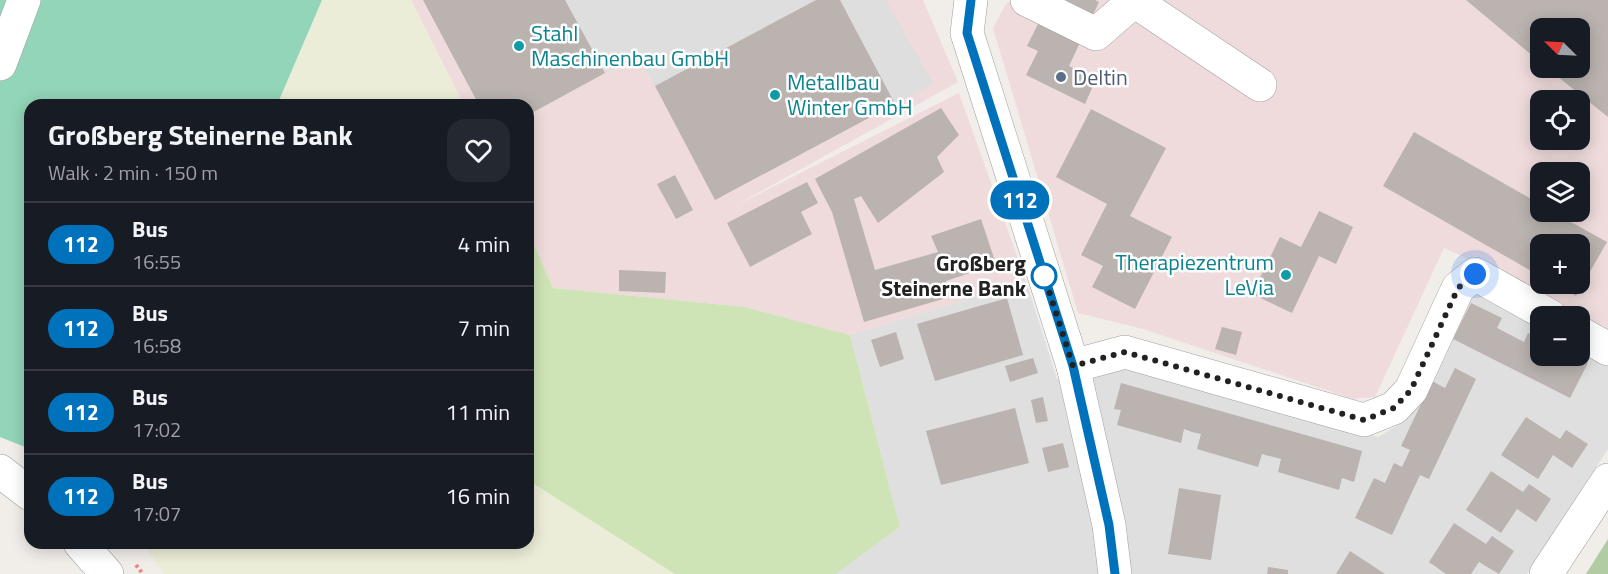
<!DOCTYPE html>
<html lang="en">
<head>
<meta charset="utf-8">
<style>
	:root { --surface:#171b24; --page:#242831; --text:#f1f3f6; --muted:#9ea1a6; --line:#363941 }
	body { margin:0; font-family:"Titillium Web",sans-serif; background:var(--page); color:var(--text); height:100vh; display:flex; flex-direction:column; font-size:22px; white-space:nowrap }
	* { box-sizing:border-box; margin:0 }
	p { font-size:20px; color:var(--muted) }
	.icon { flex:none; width:33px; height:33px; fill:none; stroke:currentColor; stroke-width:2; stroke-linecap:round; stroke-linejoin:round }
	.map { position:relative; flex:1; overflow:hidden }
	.sheet { position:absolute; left:24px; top:99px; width:510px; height:450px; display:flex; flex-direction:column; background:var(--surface); border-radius:18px; box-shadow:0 3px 15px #0003 }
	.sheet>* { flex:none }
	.badge { padding:0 12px; border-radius:20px; font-size:21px; line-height:39px }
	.needle { width:39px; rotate:294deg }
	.buttons { position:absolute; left:1530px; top:18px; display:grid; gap:12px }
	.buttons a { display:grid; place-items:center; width:60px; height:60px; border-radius:12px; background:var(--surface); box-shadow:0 3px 15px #0003; font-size:30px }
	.you { position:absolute; width:30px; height:30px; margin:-15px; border:4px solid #fff; border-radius:50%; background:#1a73e8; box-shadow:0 0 0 9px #1a73e833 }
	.map>.badge { position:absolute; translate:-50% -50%; box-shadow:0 0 0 3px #fff }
	.round { display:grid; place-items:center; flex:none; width:63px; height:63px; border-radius:18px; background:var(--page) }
	.summary { display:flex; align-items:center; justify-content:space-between; height:102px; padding:0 24px }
	h1 { font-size:28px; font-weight:700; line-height:45px }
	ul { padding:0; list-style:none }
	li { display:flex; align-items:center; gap:18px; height:84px; padding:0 24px; border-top:2px solid var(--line) }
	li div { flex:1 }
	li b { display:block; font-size:22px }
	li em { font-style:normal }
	li .badge { min-width:66px; font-weight:700; text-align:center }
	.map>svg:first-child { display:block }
	.residential { fill:#e0dfdf }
	.commercial { fill:#efdbdc; fill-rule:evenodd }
	.farmland { fill:#ecedd8 }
	.grass { fill:#cfe4b6 }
	.forest { fill:#b1cba3 }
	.pitch { fill:#92d5b8 }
	.parking { fill:#dedede }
	.building { fill:#bab3af }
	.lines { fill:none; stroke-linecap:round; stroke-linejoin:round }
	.minor-casing { stroke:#9f9f9f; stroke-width:34 }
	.path { stroke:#ea8781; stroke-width:4; stroke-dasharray:3 3; stroke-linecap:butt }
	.minor { stroke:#fff; stroke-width:33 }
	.line-casing { stroke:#fff; stroke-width:14 }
	.line { stroke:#0072bc; stroke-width:9 }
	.walk { stroke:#222; stroke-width:6; stroke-dasharray:0 10.8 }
	.culture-dot { fill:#0f9aa8; stroke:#fff; stroke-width:2 }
	.service-dot { fill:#5c6f8a; stroke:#fff; stroke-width:2 }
	.stop-dot { fill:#fff; stroke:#0072bc; stroke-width:3 }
	.labels { text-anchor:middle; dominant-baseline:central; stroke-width:5; stroke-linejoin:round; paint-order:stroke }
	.culture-label { font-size:22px; fill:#0d838f; stroke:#fff; text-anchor:start }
	.service-label { font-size:22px; fill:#4e5e75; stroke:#fff; text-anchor:start }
	.stop-label { font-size:22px; font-weight:bold; fill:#222; stroke:#fff; text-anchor:end }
</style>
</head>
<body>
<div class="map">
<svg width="1608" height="574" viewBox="0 0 1608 574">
	<rect width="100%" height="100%" fill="#f1eeea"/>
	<path class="residential" d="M1026,281l31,98 67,-13 254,71 20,-12 65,-127 14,-9 63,35v32h40v-11l28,15v89l-81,125h-694l67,-47 -50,-192z"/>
	<g class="commercial">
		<path d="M411,0h512l35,82 -227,126 228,-115 67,188 -176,54 -105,-28 -192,-19 -25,-58v-125h-64z"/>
		<path d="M1011,0h597v337l-28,-17v-4h-6l-68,-40 -62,-28 -69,149 -22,2 -210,-70 -65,-16 -85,-285 13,-24zM1540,28h40v40h-40zM1540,100h40v40h-40zM1540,172h40v40h-40zM1540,244h40v40h-40z"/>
	</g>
	<g class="farmland">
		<path d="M322,0h89l53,105h-187z"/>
		<path d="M528,478l152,96h-516l-21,-31h385z"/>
	</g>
	<path class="grass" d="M533,242l20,46 192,19 105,28 50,192 -65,47h-160l-147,-94v-232z"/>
	<path class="forest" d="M1608,539v35h-22z"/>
	<path class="pitch" d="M0,0h322l-45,105h-247v344l-30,-12z"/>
	<g class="parking">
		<path d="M565,0h251l-161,86 -17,-30 -33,17z"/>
		<path d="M840,0h46l47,84 -38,20z"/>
	</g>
	<g class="building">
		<path d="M423,0h142l40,73 -77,42v-10h-49z"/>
		<path d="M816,0h24l55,104 -180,96 -60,-114z"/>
		<path d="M1050,0h45l4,2 -30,64 27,13 -11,25 -59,-29 12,-24 -11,-5z"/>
		<path d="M1466,0h142v117l-61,-49h33v-40h-40v34z"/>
		<path d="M941,108l18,27 -22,22 7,15 -66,51 -17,-27 -7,3 21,71 63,-18 -7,-16 50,-17 15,45 -50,17 4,16 -86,25 -32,-110 -17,-33z"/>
		<path d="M1091,109l75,39 -36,68 42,21 -37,72 -43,-22 11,-21 -22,-11 26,-51 -51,-27z"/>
		<path d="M1414,132l126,72v8h13l54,30 -31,54 -21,-12h25v-40h-40v32l-157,-90z"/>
		<path d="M675,175l18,35 -17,9 -19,-35z"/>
		<path d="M807,182l11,21 -17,9 11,22 -62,33 -23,-44z"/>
		<path d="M1319,211l34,16 -17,37 -17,-8 -27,57 -40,-19 28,-57 21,10z"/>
		<path d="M619,270l47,2 -1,21 -46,-2z"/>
		<path d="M1007,298l16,57 -88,26 -18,-57z"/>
		<path d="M1471,303l31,15 -5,10 27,14 4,-9 12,6v17h33l15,7 -18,35 -117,-59z"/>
		<path d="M1222,327l20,5 -6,23 -21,-6z"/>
		<path d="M896,332l8,27 -24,8 -9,-27z"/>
		<path d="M1033,358l5,15 -28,9 -5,-16z"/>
		<path d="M1455,368l21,11 -47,100 -9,-4 -28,60 -37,-17 19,-40 11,5 9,-20 8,4 8,-17 -9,-4 31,-65 13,7z"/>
		<path d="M1121,383l241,68 -8,31 -12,-4 -3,12 -61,-18 3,-13 -19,-5 -4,13 -61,-18 4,-15 -9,-2 -8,-3 -3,14 -64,-18 4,-15 -7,-1z"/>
		<path d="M1043,397l5,24 -12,2 -5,-23z"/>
		<path d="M1015,408l14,55 -88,22 -15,-54z"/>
		<path d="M1526,417l34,22 6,-9 22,14 -16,24 -19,-13 -15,24 -37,-24z"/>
		<path d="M1063,443l6,24 -21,5 -6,-24z"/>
		<path d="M1491,471l32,21 6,-8 22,15 -15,23 -19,-13 -16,24 -35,-23z"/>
		<path d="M1179,488l42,7 -10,65 -43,-6z"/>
		<path d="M1454,523l32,21 6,-8 22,15 -15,23 -20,-12 -8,12h-25l-17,-12z"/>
		<path d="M1350,551l35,23h-49z"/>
		<path d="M1268,567l20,3v4h-21z"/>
	</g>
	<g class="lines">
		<g class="minor-casing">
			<g id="minor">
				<path d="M971,0l-4,33 106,333 36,159 6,49"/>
				<path d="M1027,0l69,34 38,-33"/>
				<path d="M1133,0l127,85"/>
				<path d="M0,64l24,-64"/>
				<path d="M1580,333l28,16"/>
				<path d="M1073,366l52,-14 239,68 30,-12 17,-18 47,-102 17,-14 75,42"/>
				<path d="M0,471l30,23"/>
				<path d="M80,543l27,31"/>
				<path d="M1546,574l62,-94"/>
			</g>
		</g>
		<path class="path" d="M136,565l7,9"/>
		<use href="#minor" class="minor"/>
	</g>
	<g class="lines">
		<g class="line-casing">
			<path id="line" d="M971,0l-4,33 106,333 36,159 6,49"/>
		</g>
		<use href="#line" class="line"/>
		<path class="walk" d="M1044,276l-2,-7 31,97 52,-14 239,68 30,-12 17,-18 47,-102 17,-14"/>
	</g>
	<g class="culture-dot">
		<circle cx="519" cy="46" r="6"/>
		<circle cx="775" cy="95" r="6"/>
		<circle cx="1286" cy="275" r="6"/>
	</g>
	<circle class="service-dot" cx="1061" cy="77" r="6"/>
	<circle class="stop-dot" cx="1044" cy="276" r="12"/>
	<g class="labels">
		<g class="culture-label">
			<text x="531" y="33">Stahl<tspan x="531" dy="25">Maschinenbau GmbH</tspan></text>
			<text x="787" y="82">Metallbau<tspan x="787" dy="25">Winter GmbH</tspan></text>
			<text x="1274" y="262" text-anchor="end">Therapiezentrum<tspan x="1274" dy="25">LeVia</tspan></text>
		</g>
		<g class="service-label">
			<text x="1073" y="77">Deltin</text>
		</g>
		<g class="stop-label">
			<text x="1026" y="263">Großberg<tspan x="1026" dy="25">Steinerne Bank</tspan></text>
		</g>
	</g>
</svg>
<div class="buttons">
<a><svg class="needle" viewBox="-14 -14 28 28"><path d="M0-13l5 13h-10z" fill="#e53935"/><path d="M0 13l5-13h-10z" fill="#9ea1a6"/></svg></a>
<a><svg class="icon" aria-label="locate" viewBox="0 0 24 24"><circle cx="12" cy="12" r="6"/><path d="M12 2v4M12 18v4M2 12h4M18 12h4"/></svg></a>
<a><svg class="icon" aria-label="layers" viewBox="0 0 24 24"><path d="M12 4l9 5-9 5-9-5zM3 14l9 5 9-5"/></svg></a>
<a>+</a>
<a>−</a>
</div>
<div class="you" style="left:1475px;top:274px"></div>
<b class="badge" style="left:1020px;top:200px;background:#0072bc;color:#fff">112</b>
<section class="sheet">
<div class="summary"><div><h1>Großberg Steinerne Bank</h1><p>Walk · 2 min · 150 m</p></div><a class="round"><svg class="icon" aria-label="heart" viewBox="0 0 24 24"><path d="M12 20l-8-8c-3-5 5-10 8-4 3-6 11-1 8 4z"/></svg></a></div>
<ul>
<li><span class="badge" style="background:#0072bc;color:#fff">112</span><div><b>Bus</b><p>16:55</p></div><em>4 min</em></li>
<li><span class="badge" style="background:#0072bc;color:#fff">112</span><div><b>Bus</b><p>16:58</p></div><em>7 min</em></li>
<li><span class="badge" style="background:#0072bc;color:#fff">112</span><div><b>Bus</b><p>17:02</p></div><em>11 min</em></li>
<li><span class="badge" style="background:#0072bc;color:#fff">112</span><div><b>Bus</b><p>17:07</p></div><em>16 min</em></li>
</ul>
</section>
</div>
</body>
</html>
